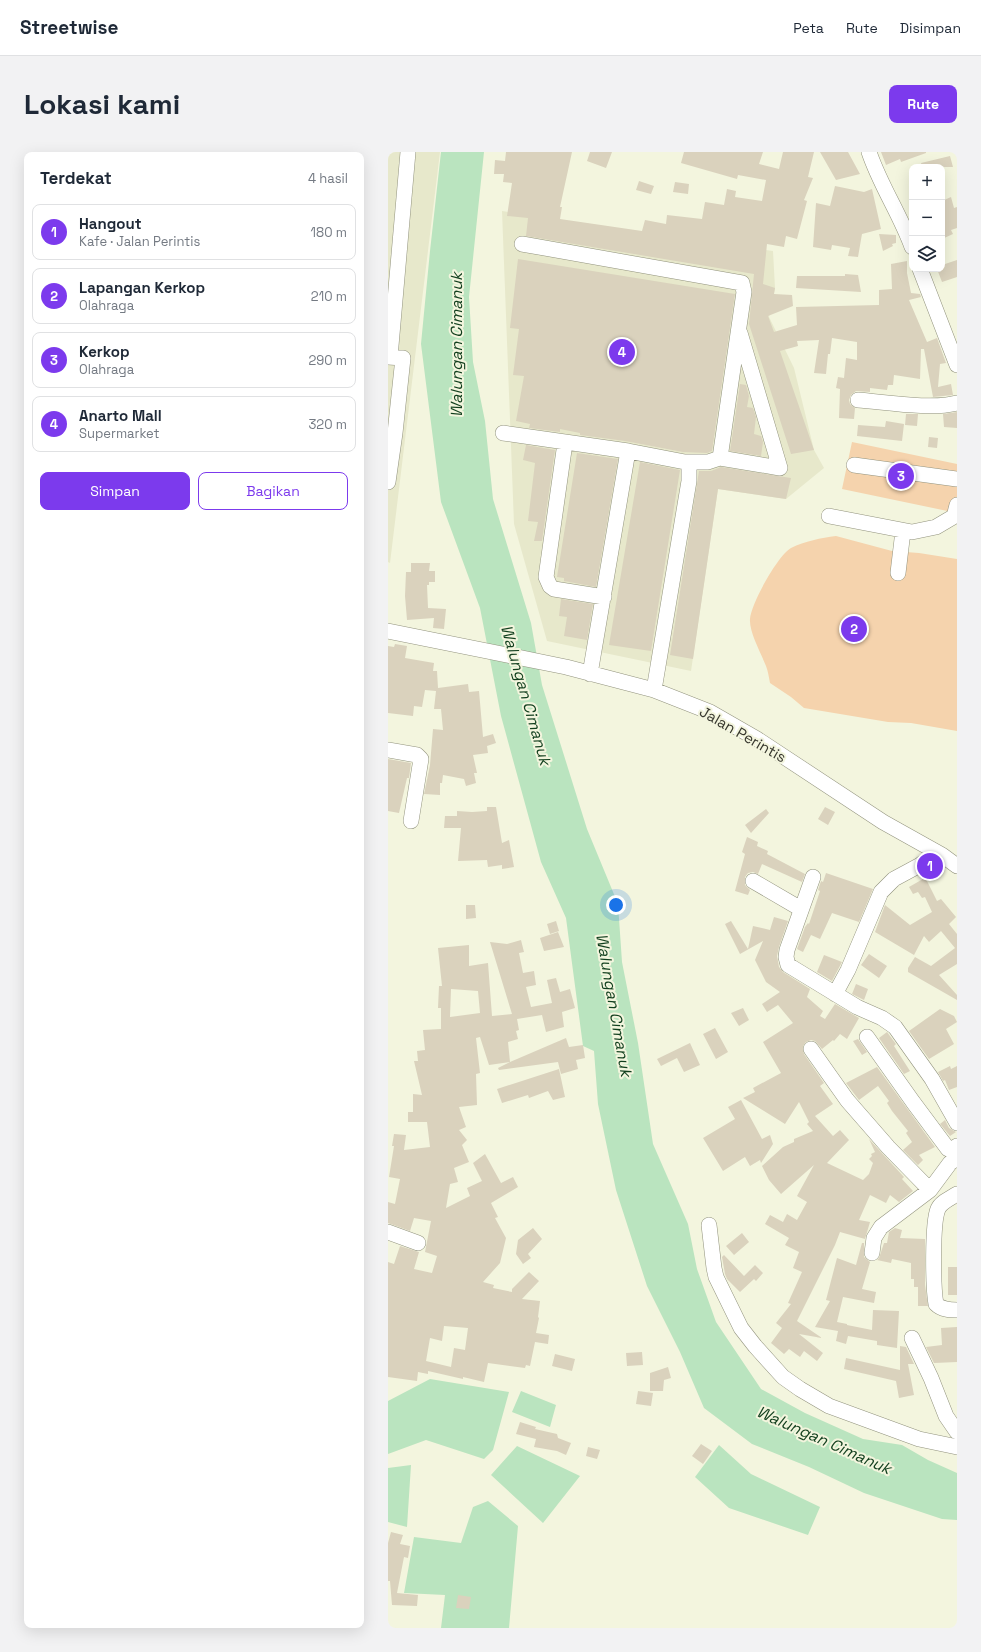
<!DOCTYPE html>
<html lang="id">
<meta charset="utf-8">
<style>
body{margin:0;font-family:"Space Grotesk",sans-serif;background:#f2f2f3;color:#1f2937}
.controls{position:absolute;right:12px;top:12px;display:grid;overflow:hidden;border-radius:8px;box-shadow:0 4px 16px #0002}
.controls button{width:36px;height:36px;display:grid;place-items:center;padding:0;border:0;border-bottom:1px solid #e0e1e3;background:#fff;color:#1f2937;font:20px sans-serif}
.you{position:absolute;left:228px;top:753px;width:14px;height:14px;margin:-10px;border:3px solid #fff;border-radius:50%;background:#1a73e8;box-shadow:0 0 0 6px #1a73e833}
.badge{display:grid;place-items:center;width:26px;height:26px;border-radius:50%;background:#7c3aed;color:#fff;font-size:13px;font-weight:700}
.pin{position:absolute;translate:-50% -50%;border:2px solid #fff;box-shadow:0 1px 4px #0006}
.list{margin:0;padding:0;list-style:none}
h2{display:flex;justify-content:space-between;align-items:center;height:52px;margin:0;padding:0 16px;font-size:17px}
h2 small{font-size:13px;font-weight:400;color:#747a83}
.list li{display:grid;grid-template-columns:26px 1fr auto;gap:12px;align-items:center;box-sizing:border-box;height:56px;margin:0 8px 8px;padding:0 8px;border:1px solid #e0e1e3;border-radius:8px}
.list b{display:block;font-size:15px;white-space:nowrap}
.list p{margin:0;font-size:13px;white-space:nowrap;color:#747a83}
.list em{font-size:13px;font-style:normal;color:#747a83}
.actions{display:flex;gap:8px;padding:12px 16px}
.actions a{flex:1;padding:9px 0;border:1px solid #7c3aed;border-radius:8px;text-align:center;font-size:14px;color:#7c3aed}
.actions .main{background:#7c3aed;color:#fff}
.icon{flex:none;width:22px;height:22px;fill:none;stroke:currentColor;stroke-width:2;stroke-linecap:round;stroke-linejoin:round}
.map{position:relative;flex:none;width:569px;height:1476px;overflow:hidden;border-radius:8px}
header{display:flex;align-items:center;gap:24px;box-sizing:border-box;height:56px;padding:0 20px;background:#fff;border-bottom:1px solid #e0e1e3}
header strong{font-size:19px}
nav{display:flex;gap:22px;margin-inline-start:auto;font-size:14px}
.intro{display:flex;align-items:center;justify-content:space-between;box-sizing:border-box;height:96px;padding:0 24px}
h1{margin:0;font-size:28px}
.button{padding:10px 18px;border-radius:8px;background:#7c3aed;color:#fff;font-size:14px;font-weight:700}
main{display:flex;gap:24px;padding:0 24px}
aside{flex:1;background:#fff;border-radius:8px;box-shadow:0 4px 16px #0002}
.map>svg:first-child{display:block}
</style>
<header>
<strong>Streetwise</strong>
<nav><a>Peta</a><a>Rute</a><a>Disimpan</a></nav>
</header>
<div class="intro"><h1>Lokasi kami</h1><a class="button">Rute</a></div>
<main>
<aside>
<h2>Terdekat<small>4 hasil</small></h2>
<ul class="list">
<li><span class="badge">1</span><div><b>Hangout</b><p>Kafe · Jalan Perintis</p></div><em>180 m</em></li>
<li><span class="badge">2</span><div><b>Lapangan Kerkop</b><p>Olahraga</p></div><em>210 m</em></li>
<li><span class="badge">3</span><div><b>Kerkop</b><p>Olahraga</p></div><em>290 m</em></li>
<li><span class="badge">4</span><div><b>Anarto Mall</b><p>Supermarket</p></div><em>320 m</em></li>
</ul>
<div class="actions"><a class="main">Simpan</a><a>Bagikan</a></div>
</aside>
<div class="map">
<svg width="569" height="1476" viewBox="0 0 569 1476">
<rect width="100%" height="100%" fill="#f3f5de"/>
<path fill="#e7e8cb" d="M0 0H52L2 411 0 410Z
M114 59 385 99 387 136 381 165 406 216 426 298 436 316 398 347 330 337 303 519 159 489 126 372Z"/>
<path fill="#f5d3ad" d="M464 290 569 312V361L454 337Z
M448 384 504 399 531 401 569 407V579L523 571 500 570 416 556 403 545 382 531C381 526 380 519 378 514 373 501 361 480 362 467 363 452 390 403 403 396 417 389 433 386 448 384Z"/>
<path fill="#bae4bf" d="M53 0H96L81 145 85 210 97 269 105 347 143 471 154 533 199 677 230 752 234 810 250 891 265 992 300 1072 309 1117 328 1170 373 1237 417 1261 475 1287 514 1293 540 1308 569 1321V1368L554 1367 476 1341 421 1315 364 1292 316 1256 292 1200 259 1134 228 1038 210 952 206 899 195 894 178 766 153 710 113 564 92 456 53 350 33 192 42 99Z
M42 1227 121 1240 105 1298 96 1307 38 1288 0 1302V1249Z
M133 1239 168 1253 162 1275 124 1260Z
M331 1293 363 1322 432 1355 420 1383 341 1356 307 1325Z
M129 1294 192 1324 155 1371 103 1323Z
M23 1313 19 1375 0 1370V1316Z
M100 1349 130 1374 121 1476H53L57 1443 16 1441 26 1385 73 1391 85 1355Z"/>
<path fill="#dad2bd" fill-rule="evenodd" d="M118 0H184L172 55H174L172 67 254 79 257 68 278 72 279 63 314 67 317 50 336 53 339 37 348 39 347 45 374 49 378 28 350 23 349 27 293 11 296 0H375L371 12 391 17 395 0H426L420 25 425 26 416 48 419 49 409 87 398 84 396 95 379 92 375 132 387 136 386 142 404 143 405 154 380 164 386 180 409 173 408 155 491 153V138L504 137 503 112 519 109V121L523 141 532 142 533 145 521 148 539 190 549 186 558 211 552 212 550 235 563 232 565 243 545 245 536 197H533L532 227 506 223 505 233H500L499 238 482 236V240L468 239 463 243 461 248 462 252 467 256 466 267 451 266 452 237 448 236 450 225 456 226 458 206 469 208V190L444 186 442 202H440L438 222 426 221 431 188 409 189 410 194 392 199 426 298 403 302 361 172 366 122 138 84 140 66 119 64 124 31 115 30 116 22H106L107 8 117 9Z
M202 0H224L218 16 199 9Z
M432 0H460L472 22 448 28Z
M493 0H538V1L513 10 512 7 498 13Z
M562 4 565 15H534L533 11Z
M251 29 266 34 263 42 248 38Z
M287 30 301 32 300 42 285 40Z
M447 34 476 40 484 37 493 77 474 82 470 105 460 104 462 96 444 93 443 98 425 95 428 51 442 54Z
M563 45 566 56 569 55V76L563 78 565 82 554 87V49Z
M491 82 508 83V91L504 92 505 94 495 99Z
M130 107 347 142 324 299 319 301 295 300 237 289 192 283V281L172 277V280L141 276 142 272 128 269 136 224 125 223 131 177 122 176Z
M569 108V125L554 130 549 117H554V113Z
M457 122 470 123 473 140 408 136 409 124H457Z
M352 232 358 233 361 244 359 255 365 256 368 265 366 282 373 284 375 290 373 304 342 299Z
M569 260V276L556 275 555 262Z
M518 262H530L529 274 517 273Z
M498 269 516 272 514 289 469 284 470 273 497 275Z
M541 285 550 286 549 296 540 295Z
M138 293 167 298 154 389H146L150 370 140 369 147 311 135 308Z
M189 301 230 307 208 435 176 429V426L169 425Z
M252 310 292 318 263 499 221 493Z
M333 315 403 326 398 347 330 337 305 507 282 503 311 319H323Z
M23 411H42L41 419H47V430H41V433H39L40 456 58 457 56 477 45 476 46 466 19 468 17 444 18 420H23Z
M173 447 205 452 199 488 176 484 179 465 171 464Z
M7 492 19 494 17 506 46 511 45 519H49L50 536 80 532 81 540 91 539 95 585 105 582 108 591 99 594 100 601 85 603 89 621H86L88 631 78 634 76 627 55 623 54 631H52V643L36 642 42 613 45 577 55 578 53 557H46L48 539 37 538 34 555 26 554 25 564 0 561V494L6 495Z
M0 607 23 611 21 626H19L11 661 0 659Z
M99 655H108L114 691 121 688 126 715 114 717V713L100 715 99 708 70 709 73 676H56L57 664H69V659L84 660 99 659Z
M437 655 447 660 440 673 430 667Z
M378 657 381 661 363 681 357 673Z
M359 685 370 690 369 694 380 699 379 702 417 722 414 730 374 712 370 722 365 720 360 721 357 725V733L362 738 360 743 347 739 357 702 354 700Z
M438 721 485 737 471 770 444 761 432 787 423 783 415 800 409 797 417 775 420 771 421 772 432 739 430 738 433 729 435 730Z
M535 727 536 728 538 727 549 749 553 747 568 765 561 772 569 782V812L551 823 569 843V848L520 820V816L527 805 543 814 567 796 553 779 541 790 536 784 526 803 487 780 497 753 522 773 544 760 537 745 534 746 530 740 525 742 521 735Z
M78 753H87L88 766 78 767Z
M386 765 400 769 391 795 389 804 391 815 395 820 422 837 419 845 435 859 432 864 437 867 447 852 471 866 459 887 452 882 446 889 445 888 434 897 427 889 423 888 418 890 415 894 416 902 436 931 432 934 445 952 427 964 445 984 452 978 461 988 439 1011 475 1028 481 1022 485 1011 481 1007 484 1004 483 1002 487 1000 481 987 516 1025 514 1027 525 1039 511 1050 502 1043 498 1051 482 1043 471 1068 482 1070 477 1087 452 1080 447 1093 409 1169 434 1186 411 1182 435 1201 429 1209 416 1199 412 1205 401 1197 396 1202 383 1191 394 1176 388 1171 403 1152 400 1151 414 1120 405 1116 411 1100 397 1093 401 1086 377 1072 382 1063 395 1070 399 1062 409 1068 419 1050 409 1044 426 1013 393 1042 381 1028 374 1014 395 995 406 990V987L425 979 419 972 421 970 411 950 397 972 355 946 367 940 365 936 393 921 375 890 405 871 390 853 379 860 374 852 392 840 378 830 367 808 375 789 352 802 337 772 343 769 360 797 365 774 382 778Z
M168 769 171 779 162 782 159 772Z
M170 780 176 795 156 799 152 786Z
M133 788 136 800 131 801 135 821 146 819 148 833 138 835 143 855 164 851 159 828 168 826 172 840 182 837 187 856 174 860 176 875 158 880 154 863 129 867 131 878 128 879 130 887 120 890 122 910 178 886 181 895 195 893 197 906 188 908 190 917 173 922 170 910 111 918 110 916 122 910 101 913 92 885 88 886 92 921 88 922 89 953 71 955 78 975 71 978 79 988 74 993 81 1010 66 1016 70 1030 62 1032 58 1056 82 1044 79 1036 94 1029 85 1011 97 1002 113 1031 125 1025 130 1035 103 1051 110 1065 107 1066 118 1086 112 1111 95 1130 106 1133 105 1136 124 1140V1137L141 1120 151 1129 134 1147 152 1149 150 1165 151 1166 148 1181 161 1183 160 1192 147 1190 142 1214 138 1213 137 1216 100 1211 96 1230 75 1225V1227L40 1219V1222L30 1220 29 1229 0 1225V1110L6 1112 12 1094 31 1100 26 1117 44 1121 49 1104 37 1100 43 1069 26 1066 22 1079 0 1071V1050L7 1052 12 1027 1 1025 6 994H4L6 982 18 983 16 998 42 995 39 970H20V960H25V942L34 943 26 909H30L29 899 37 898 35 878 53 877V856H50L51 834H54L50 796 81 793V814L100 811 104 864 124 862 102 790 119 792ZM63 837 90 839 92 861 62 865ZM56 1174 80 1176 77 1198 66 1196 63 1215 38 1209 42 1186 54 1189Z
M481 802 499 814 491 826 473 813Z
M436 803 454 810 444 829 429 820Z
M468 832 480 837 476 848 464 842Z
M355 856 361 868 351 874 343 861Z
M552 857 566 864 569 870 558 877 566 892 541 907 521 879Z
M327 876 340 900 328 907 315 882Z
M499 880 508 892 506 894 522 919 516 922 491 886Z
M470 887 479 900 474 903 465 889Z
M302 891 312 913 296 920 289 906 273 914 269 907Z
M562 914 563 917 569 914V935L561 938 557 928 555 929 550 920Z
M489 915 547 995 531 1003 535 1008 530 1013 515 998 524 990 518 981 520 979 504 959 499 951 501 949 490 934 471 948 458 931Z
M171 917 177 945 165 948 160 939 141 946 140 943 114 951 109 937Z
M353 948 374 987 382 983 385 992 373 1011 372 1008 362 1014 357 1005 335 1019 315 986 347 967 340 955Z
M557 968 561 976 568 980 562 984 552 972Z
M145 1076 154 1087 140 1102 143 1106 135 1112 128 1102 130 1088Z
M507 1076 514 1078 512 1086 537 1087V1133L540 1154H530V1135H526V1127H523V1111L504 1107 503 1111 489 1108 491 1106 496 1091H499L501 1080Z
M354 1081 361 1090 346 1103 338 1094Z
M474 1091H476V1105L482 1110 474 1137 488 1140 486 1151 455 1145 449 1170 459 1172V1173L484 1178 485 1158 511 1159 509 1196 489 1193V1189L460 1184 458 1192 448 1189 450 1179 427 1175 442 1149 438 1148 449 1106 468 1113Z
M336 1103 356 1124 367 1113 375 1121 368 1129 366 1127 352 1140 339 1127 337 1122 334 1105Z
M560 1115H569V1143H560Z
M569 1175V1210L546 1211 538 1195 554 1193 553 1176Z
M512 1194 518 1195 526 1212H520L526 1243 511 1246 508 1229 456 1217 458 1206 512 1218Z
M254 1200 255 1213 239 1214 238 1201Z
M167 1202 187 1207 184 1219 164 1214Z
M280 1215 283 1226 276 1228 275 1239H262V1221Z
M250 1239 265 1241 263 1254 248 1252Z
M132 1270 148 1275 147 1277 169 1282 170 1286 183 1291 178 1303 169 1299 146 1295 148 1287 128 1282Z
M313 1292 324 1299 315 1312 304 1304Z
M200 1295 212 1298 209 1307 198 1304Z
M3 1380 15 1383 12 1392 22 1394 20 1406 16 1405 9 1441 30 1443 29 1454 4 1453 2 1429H0V1391Z
M70 1443 83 1445 81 1457 68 1456Z"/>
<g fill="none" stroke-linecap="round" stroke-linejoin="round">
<defs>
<path id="minor" d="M481 0C492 33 512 62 524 95
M134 92 354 131 356 140 332 306 320 310H297
M532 117 569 213
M0 205 15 206 7 281 0 330
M2 205 20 0
M470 248C497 250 544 258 569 251
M115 281 240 299 297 310 301 313V329L266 538
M177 291 158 425 162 434 166 437 216 445
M332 306 392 316 352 181
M466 313 569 327
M441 364 524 380 548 375 565 365 567 361 569 353
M510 421 515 379
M0 479 178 515 266 538 322 560 369 587 495 670 554 703 569 714
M202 522 240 299
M0 598 29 603 33 607 23 669
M425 725 399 798 398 805 400 813 469 855 494 866 507 875 544 927 569 971
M365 729 413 757
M447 842 460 818 493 740 506 727 532 713 550 701
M479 885 525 950 560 997 563 998 569 994
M423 897 459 948 500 995 542 1038
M569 1042C563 1046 553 1050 550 1057 544 1071 545 1136 548 1152 554 1158 562 1158 569 1158
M321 1073 326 1116 328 1125 353 1176 367 1194 395 1225 412 1237 441 1254 531 1287 569 1295
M0 1080 30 1091
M484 1101 486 1086 493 1075 542 1038 562 1011 569 1006
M524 1186 543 1226 558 1264 569 1280"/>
</defs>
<use href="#minor" stroke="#92937e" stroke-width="16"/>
<use href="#minor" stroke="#fff" stroke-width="15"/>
</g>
<g text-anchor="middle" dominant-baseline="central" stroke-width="4" stroke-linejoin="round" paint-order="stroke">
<g font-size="15" fill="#38382f" stroke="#f3f5de">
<text transform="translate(355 582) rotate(30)">Jalan Perintis</text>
</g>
<g font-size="16" font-style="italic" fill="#113f1d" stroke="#f3f5de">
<text transform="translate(68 193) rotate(-90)">Walungan Cimanuk</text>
<text transform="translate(138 543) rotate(74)">Walungan Cimanuk</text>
<text transform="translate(226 853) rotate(80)">Walungan Cimanuk</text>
<text transform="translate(436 1288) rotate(24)">Walungan Cimanuk</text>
</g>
</g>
</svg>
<div class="controls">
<button>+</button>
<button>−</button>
<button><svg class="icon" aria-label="layers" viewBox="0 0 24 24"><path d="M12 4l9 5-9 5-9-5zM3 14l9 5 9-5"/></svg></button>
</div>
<div class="you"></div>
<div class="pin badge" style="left:542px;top:714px">1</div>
<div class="pin badge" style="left:466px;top:477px">2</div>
<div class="pin badge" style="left:513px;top:324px">3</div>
<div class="pin badge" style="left:234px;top:200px">4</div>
</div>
</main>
